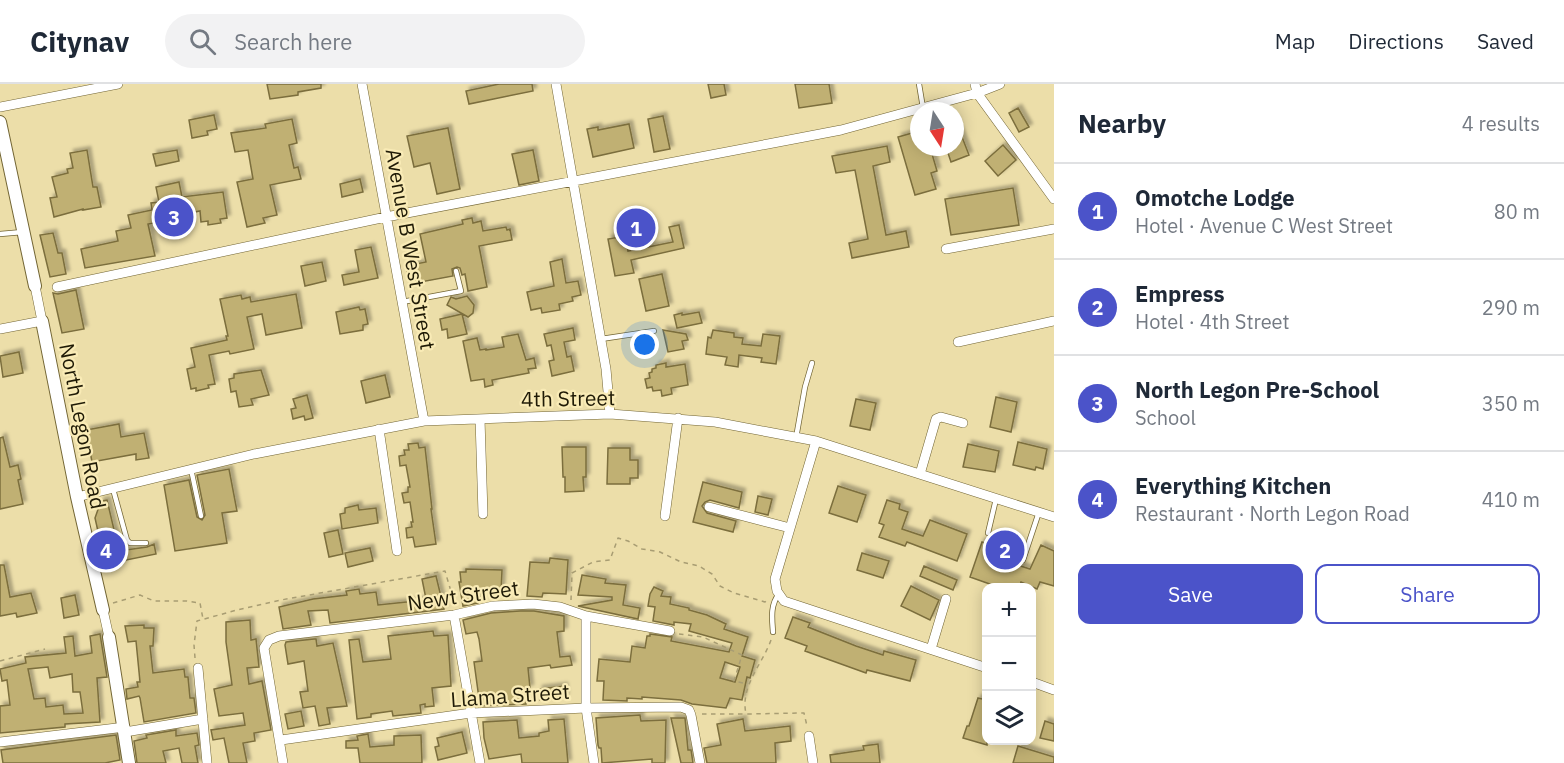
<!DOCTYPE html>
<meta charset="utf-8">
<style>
body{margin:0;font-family:"IBM Plex Sans",sans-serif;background:#f2f2f3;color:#1f2937}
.controls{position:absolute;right:18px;bottom:18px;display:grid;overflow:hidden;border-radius:12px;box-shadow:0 3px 15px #0003}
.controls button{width:54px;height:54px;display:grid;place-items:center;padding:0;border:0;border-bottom:2px solid #e0e1e3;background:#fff;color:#1f2937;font:30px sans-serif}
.compass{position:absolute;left:910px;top:18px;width:54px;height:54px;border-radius:50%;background:#fff;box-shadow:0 3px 15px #0003;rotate:168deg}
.you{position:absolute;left:645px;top:261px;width:21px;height:21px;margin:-15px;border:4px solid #fff;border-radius:50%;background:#1a73e8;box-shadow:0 0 0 9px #1a73e833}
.badge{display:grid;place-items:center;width:39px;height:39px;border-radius:50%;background:#4b53c9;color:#fff;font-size:20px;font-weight:700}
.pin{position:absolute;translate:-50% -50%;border:3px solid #fff;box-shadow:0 2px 6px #0006}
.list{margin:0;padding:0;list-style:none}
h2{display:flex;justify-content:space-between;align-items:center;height:78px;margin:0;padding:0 24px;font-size:26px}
h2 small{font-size:20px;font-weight:400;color:#747a83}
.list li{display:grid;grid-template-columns:39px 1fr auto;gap:18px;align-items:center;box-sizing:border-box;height:96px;padding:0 24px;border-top:2px solid #e0e1e3}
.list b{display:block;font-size:22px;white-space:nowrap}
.list p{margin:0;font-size:20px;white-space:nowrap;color:#747a83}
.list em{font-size:20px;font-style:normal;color:#747a83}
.actions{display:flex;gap:12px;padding:18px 24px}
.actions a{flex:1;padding:14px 0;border:2px solid #4b53c9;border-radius:12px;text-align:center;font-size:21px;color:#4b53c9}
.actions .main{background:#4b53c9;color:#fff}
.icon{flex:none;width:33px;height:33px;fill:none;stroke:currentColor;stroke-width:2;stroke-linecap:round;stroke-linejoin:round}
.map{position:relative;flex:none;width:1054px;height:679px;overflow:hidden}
header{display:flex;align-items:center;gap:36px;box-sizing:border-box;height:84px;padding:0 30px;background:#fff;border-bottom:2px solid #e0e1e3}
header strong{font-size:28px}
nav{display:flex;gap:33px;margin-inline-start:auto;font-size:21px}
.search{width:420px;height:54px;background:#f2f2f3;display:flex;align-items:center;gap:15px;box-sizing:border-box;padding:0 21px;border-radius:33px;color:#747a83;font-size:22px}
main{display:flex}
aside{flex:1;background:#fff}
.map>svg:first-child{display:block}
</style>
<header>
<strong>Citynav</strong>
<div class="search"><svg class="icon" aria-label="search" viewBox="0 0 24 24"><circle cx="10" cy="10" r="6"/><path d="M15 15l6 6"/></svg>Search here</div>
<nav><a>Map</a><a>Directions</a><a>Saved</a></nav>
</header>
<main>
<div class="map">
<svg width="1054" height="679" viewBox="0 0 1054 679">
<defs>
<filter id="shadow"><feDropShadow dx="3.5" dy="-3.5" stdDeviation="1.5" flood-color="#0004"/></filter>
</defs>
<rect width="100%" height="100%" fill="#ecdea9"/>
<path fill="#c0b073" stroke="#7b6e3d" stroke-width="1.5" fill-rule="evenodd" filter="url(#shadow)" d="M267 0H321V4L298 8V11L270 15Z
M499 0H532L533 7 469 20 466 7Z
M708 0H724L726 11 711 14Z
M795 0H829L832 19 799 24Z
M1018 24 1029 43 1019 48 1009 29Z
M214 31 217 45 207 47 208 51 192 54 189 36Z
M663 32 670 65 654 68 648 35Z
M292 35 297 59 289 61 294 84 298 83 301 95 270 101 277 131 263 134 265 139 247 143 237 98 253 95 248 66 235 68 231 49 266 44 265 40Z
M955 35 969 71 951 78 946 63H955Z
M629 40 634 64 593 73 587 45 598 43V46Z
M448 44 460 105 437 110 430 79 414 83 407 52Z
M919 47V63H930L937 87 931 89 936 105 915 111 898 53Z
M1003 61 1016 76 998 92 985 77Z
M887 62 890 78 873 82 886 151 906 147 909 163 852 174 849 159 868 155 866 144 855 86 836 89 832 72Z
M87 66 93 103H97L101 123 83 126V125L54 133 50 114 57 113 52 93 68 89 67 85 73 84 70 69Z
M177 66 179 77 156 82 153 70Z
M533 66 539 97 519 101 512 70Z
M360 95 363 108 342 113 340 100Z
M179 98 182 113 223 108 227 134 220 135 221 139 208 141V137L201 138 200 127 170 133 171 136 148 140 155 172 85 184 81 165 118 157 116 147 131 144 128 131 152 126 151 119 159 118 156 103Z
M1013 104 1019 141 951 151 945 115Z
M472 134 473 139 481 137 483 147 506 143 507 146 510 145 512 156 479 162 487 203 468 207 465 190 462 191 460 184 457 183 452 185 453 192 410 200 406 182 426 178 420 150 463 140 462 136Z
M679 141 684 164 631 176 634 189 615 192 608 155 625 152 628 167 673 158 669 143Z
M53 149 58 169H62L66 190 50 193 40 151Z
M371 163 378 194 344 201 342 191 359 188 355 166Z
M562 175 566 199 578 197 581 211 572 213 573 217 559 220 560 226 542 229 541 224 531 226 527 208 554 202 550 178Z
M322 178 326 197 305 202 301 182Z
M662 190 669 222 646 227 639 195Z
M76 206 84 245 62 249 53 209 58 210Z
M296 210 302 244 266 251 262 230 247 233 254 265 230 270 229 267 209 271 215 300 208 301 209 304 196 307V304L191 305 187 285 195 283 191 264 227 256 226 252H228L220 215 241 211 242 215 250 213 251 218Z
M467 212 474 221 473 229 468 233 447 221 451 213 456 215Z
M359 223 360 226 365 225 368 240 363 241V246L340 250 336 228Z
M699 228 702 239 677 244 674 231 682 229V231Z
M462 230 467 250 448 254 447 245 442 246 440 235Z
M573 244 575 256 564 258 567 273 571 272 574 287 552 292 549 277 554 276 551 261 547 262 544 250Z
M663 246 686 250 688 256 682 257 684 265 668 268Z
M713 246 734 249V253L743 254 742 260 761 262 763 250 780 252 776 280 761 278 762 274 739 271 738 283 725 281 727 273 706 270 708 253 711 254Z
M518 250 526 276 534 274 536 284 528 285 529 289 492 296 493 301 485 303 484 295 471 297 463 257 477 254 480 266 486 265V266L504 263 502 253Z
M19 268 23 289 3 293 0 272Z
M666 279V283L685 280 688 301 671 304 672 310 662 312 661 306 653 307 652 303 647 304 645 295 650 294 649 289 652 288V285L656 284V281Z
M261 286 269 311 251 315 253 321 239 323 236 307 231 308 229 295 234 294V290Z
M385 291 390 313 366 319 361 297Z
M307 311 313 334 305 336 304 332 293 335 291 325 296 324 293 315Z
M996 313 1017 318 1011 348 990 343Z
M856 315 876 319 870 346 850 342Z
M119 340 121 353 144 349 149 374 136 376V370L92 378 86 346Z
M3 353 10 383 18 381 21 395 18 396 23 420 0 425V354Z
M1018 358 1047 365 1043 385 1036 383 1035 386 1013 381Z
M418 359 419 364 425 363 432 425H431L436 460 415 463 413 453 407 454 406 444 412 443 411 438H413L410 418 404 419 402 409 408 408V403H410L406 381 400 382 399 372 405 371 404 366H409L408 360Z
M968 360 999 367 995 388 963 383Z
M562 363H586V393H583L584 407 565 408V393H563Z
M608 364H630V376H638V394H630V400H607Z
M229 385 237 427 222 429 227 459 175 467 164 401 189 396 197 433 202 436 205 431 197 391Z
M703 398 742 408 739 424 710 416 705 418 702 422 707 429 736 437 733 448 693 438Z
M838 402 866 411 857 438 829 429Z
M758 412 772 415 768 431 755 428Z
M107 416 119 467 147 463 154 460 156 470 121 477 122 480 106 483 95 434 101 417Z
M887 416 900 420 899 425 908 428 902 445 923 452 930 436 967 450 957 477 907 458 905 462 879 453 884 441 879 439Z
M358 421 359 426 376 424 378 439 342 445 340 430 345 429V424Z
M338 446 343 470 329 473 324 449Z
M982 458 1014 468 1011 479 1030 485 1041 461 1054 467V502L1040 498 1037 505 1021 498 1019 504H1001L970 493Z
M370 464 373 477 348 483 345 469Z
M862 469 889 477 883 494 857 486Z
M550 474 568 476 566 510 543 509 542 513 527 512 530 478 549 479Z
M0 481H4L10 513 31 509 37 529 17 533 16 529 0 532Z
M924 482 957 496 953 506 920 492Z
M466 485 502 486 501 508 476 506 478 519 463 522 459 498H461L460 488H466Z
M582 491 606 495 605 499 626 501 623 521 640 524 638 535 578 522 612 516V513L578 511Z
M436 492 444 525 330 539 328 526 308 527 311 541 283 545 279 523 313 515 347 511 346 507 359 505 360 510 376 508 378 521 416 517 426 515 422 495Z
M911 502 939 516 930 536 901 522Z
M654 503 663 507 661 512 671 513 670 520 689 524V526L707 531 726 540 724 545 748 553 742 572 755 576 750 594 747 593 742 616 730 614 726 624 692 620 681 616 642 613V615L627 614V617L603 616 604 597H597L599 575 630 578 632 562 645 564 647 552H650V550L672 553 671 557 729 568 732 559 689 547 691 540 674 538V541L653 537 655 523 648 522 650 510ZM725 578 740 583 735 598 720 594Z
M75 511 79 531 64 534 61 514Z
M520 527H534L564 532V547L557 548 560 573 570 572 572 581 551 584 550 581 528 584 530 604 524 605 526 620 480 622 474 578 482 577 479 555 477 548 466 550 463 536 491 529Z
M793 533 810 539 808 543 856 562 883 571 884 567 916 576 910 597 867 586 866 589 805 567 807 562 785 554Z
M250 536 251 556 256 555 259 583 247 584 249 600 262 597 271 646 254 649 255 657 243 659 247 679H229L224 654 213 656 211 646 245 641 243 629 219 632 214 605 232 601 226 558V538Z
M144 541V544H154L153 562H150L153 589 184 585 185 593H188L190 614H194L196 629 144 638 140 614 139 612 127 615 126 605 138 603 137 598H140L136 557 128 558 125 542Z
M433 547 434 552 448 551 451 602 432 604 434 622 425 623V620L420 621 421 629 393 632 392 627 371 630V633L357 635 349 556 359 555 363 578 391 575 388 552Z
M100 550 107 593 97 594 100 638 65 640V643L0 649V622L10 621 7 596 2 597 0 585 26 579 25 573 66 569 64 553 73 552 75 572 92 569 90 552ZM48 583 50 594 72 590 73 608H80L83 629 64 630 63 621 46 623 45 614 34 615 28 585Z
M314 555H316L317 562 333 559 347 622 327 624 330 640 319 642 315 622 303 624 300 608 308 607 304 577 288 580 285 561 286 558Z
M564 602 565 613 540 616 539 605Z
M978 614 987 616V661L963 654 967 642H969Z
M301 627 304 642 288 645 285 630Z
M640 631 641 637 666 636 665 679H652V675L602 679 601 664H599L598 661 596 634Z
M671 634H685L688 666H691L693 679H681Z
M564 635 568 679H522L521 670 489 675 484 654 483 638 517 636 519 654 539 652V649L549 647 548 636Z
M743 635 745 647 790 642 791 657 775 659 776 679H707L704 664 721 661 717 640Z
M1045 637 1054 640V657L1040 654Z
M176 646V652L197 649 199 661 195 662 198 679H182L179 664 163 667 166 679H137L134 657 147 654 146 651Z
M462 648 467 669 438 676 435 663 439 662 437 654Z
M368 650 370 663 394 661V652L421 651 422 679H360L358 664H346V657L358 656 357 652Z
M116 651 120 676 105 679H3L1 666Z
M878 660 880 679H831L830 671 864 666 863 662Z
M1018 662 1054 673V679H1013Z"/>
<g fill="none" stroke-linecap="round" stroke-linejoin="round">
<defs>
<path id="lane" d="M919 0 923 24
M0 150 23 148
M402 218 461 207 456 187
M601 255 654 247
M796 354 805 303 812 279
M191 385 201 432
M113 405 127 456 130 459H146
M988 449 996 415
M1023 476 1039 428
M773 548C772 535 770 521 779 510"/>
<path id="street" d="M362 0 424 337
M556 0 606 285 610 330
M975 0 977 9 1054 115
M0 23 118 0
M946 165 1054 145
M57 203 386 133 841 46 977 9 1000 0
M0 245 42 237 35 202
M958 258 1054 237
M480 335 483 430
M379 345 397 467
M816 357 775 495 777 507 784 517 987 584
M920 390 936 335 941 333 963 339
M77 413 254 370 424 337 610 330 715 338 816 357 1054 433
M709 423 790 444
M665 432 678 334
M103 526 109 553
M454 531 480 679
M586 532V624L594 679
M931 565 946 515
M198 584 207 679
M1032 598 1054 606
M125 648 203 635
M809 652 813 679
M281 656 471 629 586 624 681 623 689 626 691 631 700 679
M0 658 125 643
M283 679 264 564 269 556 279 552 454 531 493 522 533 520 560 523 586 532 670 547"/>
<path id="secondary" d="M0 38 35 202
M42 237 77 413 103 526
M109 553 129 679"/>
</defs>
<use href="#lane" stroke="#726534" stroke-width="6"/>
<use href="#street" stroke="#726534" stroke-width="10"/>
<use href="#secondary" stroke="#726534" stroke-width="14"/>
<path stroke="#a89d73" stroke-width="1.5" stroke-dasharray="4.5 4.5" stroke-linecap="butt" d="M571 516 572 489 593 478 610 476 618 454 628 457 642 465 660 468 681 478 699 482 712 490 720 502 734 509 765 518 768 515
M113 519 140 511 154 517H187L200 519 203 535
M679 550 703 553 742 571 734 597 747 600
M771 556C762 581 740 602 746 630L804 629 807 642
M195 574 194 561 197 537 237 526 281 516 445 487 455 521
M0 577 45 565
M702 630H745"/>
<use href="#lane" stroke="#fff" stroke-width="4.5"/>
<use href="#street" stroke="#fff" stroke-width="9"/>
<use href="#secondary" stroke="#fff" stroke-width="12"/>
</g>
<g text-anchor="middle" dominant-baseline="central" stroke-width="4.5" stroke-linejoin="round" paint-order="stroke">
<g font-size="21" fill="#1f1a06" stroke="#f9ebb6">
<text transform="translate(411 165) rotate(80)">Avenue B West Street</text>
<text transform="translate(568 314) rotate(-1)">4th Street</text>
<text transform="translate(83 342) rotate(79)">North Legon Road</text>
<text transform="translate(463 511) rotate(-8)">Newt Street</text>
<text transform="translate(510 611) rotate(-4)">Llama Street</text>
</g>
</g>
</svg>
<div class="controls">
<button>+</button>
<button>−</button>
<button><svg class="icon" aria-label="layers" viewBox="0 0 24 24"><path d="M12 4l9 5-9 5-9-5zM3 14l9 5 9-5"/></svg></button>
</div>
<svg class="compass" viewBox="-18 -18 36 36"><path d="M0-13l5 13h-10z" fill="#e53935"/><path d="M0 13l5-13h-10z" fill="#747a83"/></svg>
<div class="you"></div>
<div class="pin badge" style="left:636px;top:144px">1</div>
<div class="pin badge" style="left:1005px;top:466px">2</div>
<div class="pin badge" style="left:174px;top:133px">3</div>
<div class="pin badge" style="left:106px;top:466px">4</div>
</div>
<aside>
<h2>Nearby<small>4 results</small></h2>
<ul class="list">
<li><span class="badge">1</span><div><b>Omotche Lodge</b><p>Hotel · Avenue C West Street</p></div><em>80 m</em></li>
<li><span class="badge">2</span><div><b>Empress</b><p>Hotel · 4th Street</p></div><em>290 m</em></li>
<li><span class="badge">3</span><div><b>North Legon Pre-School</b><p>School</p></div><em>350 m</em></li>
<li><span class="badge">4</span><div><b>Everything Kitchen</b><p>Restaurant · North Legon Road</p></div><em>410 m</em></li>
</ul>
<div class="actions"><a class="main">Save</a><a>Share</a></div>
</aside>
</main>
